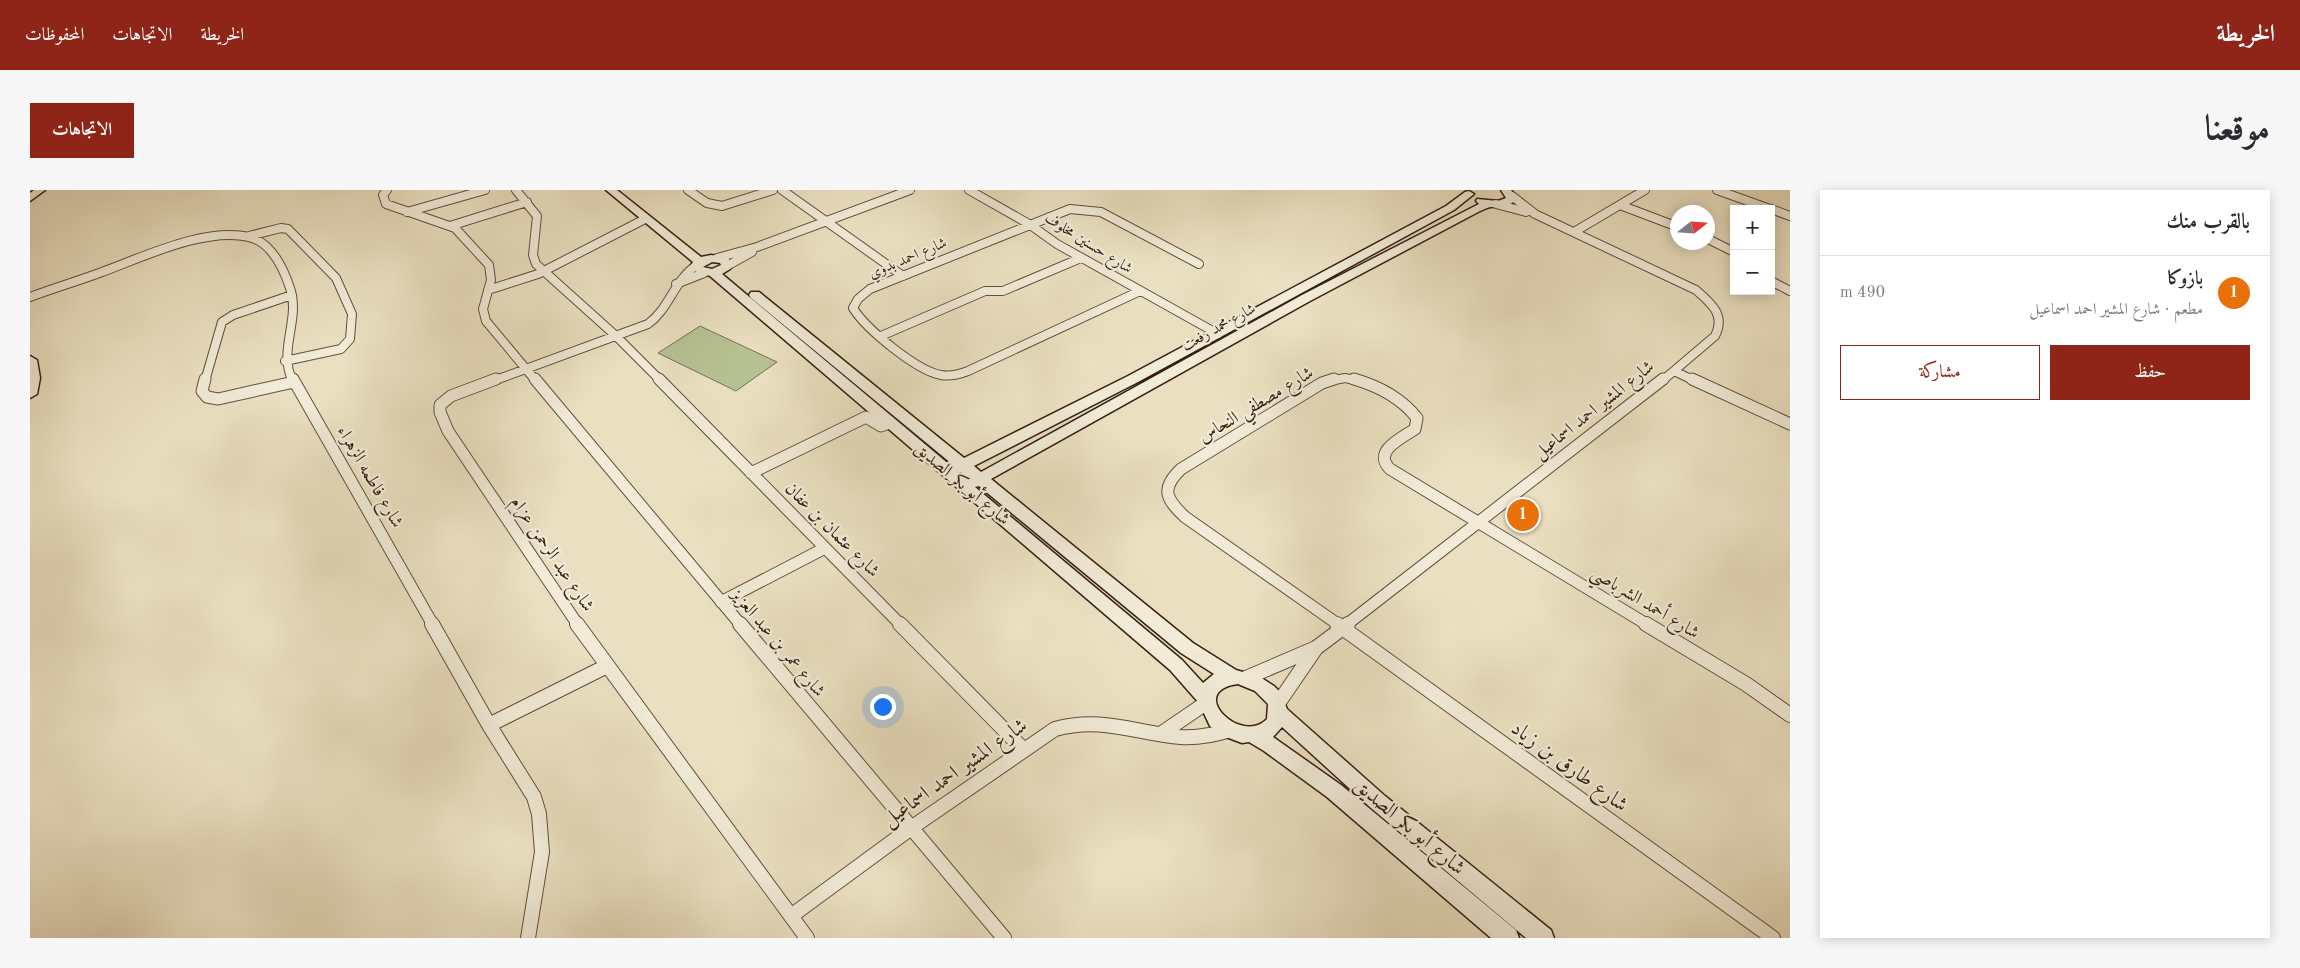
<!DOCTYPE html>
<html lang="ar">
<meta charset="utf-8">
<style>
body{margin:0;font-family:"Old Standard TT",Amiri,serif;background:#f7f7f7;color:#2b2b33;direction:rtl}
.controls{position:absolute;right:15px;top:15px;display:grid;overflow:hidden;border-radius:0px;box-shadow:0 2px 12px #0003}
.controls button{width:45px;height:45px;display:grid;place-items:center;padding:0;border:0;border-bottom:1px solid #e1e1e2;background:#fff;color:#2b2b33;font:25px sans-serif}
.compass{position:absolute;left:1640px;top:15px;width:45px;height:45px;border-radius:50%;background:#fff;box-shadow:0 2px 12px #0003;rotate:73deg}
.you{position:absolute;left:852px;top:516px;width:18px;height:18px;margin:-12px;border:4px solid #fff;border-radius:50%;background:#1a73e8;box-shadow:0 0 0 8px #1a73e833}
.badge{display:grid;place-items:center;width:32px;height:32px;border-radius:50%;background:#8f2418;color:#fff;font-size:16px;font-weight:700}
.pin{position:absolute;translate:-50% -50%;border:2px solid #fff;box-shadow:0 1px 5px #0006}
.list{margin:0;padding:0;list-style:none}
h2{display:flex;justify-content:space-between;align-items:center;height:65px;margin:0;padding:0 20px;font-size:21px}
h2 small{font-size:16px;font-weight:400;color:#7c7c81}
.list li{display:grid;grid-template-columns:32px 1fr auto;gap:15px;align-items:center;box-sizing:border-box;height:75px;padding:0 20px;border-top:1px solid #e1e1e2}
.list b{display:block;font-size:19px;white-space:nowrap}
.list p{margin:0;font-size:16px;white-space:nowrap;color:#7c7c81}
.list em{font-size:16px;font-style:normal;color:#7c7c81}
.actions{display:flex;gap:10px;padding:15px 20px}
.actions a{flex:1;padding:11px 0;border:1px solid #8f2418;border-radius:0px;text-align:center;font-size:18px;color:#8f2418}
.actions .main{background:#8f2418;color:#fff}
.map{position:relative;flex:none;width:1760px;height:748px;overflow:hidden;direction:ltr;border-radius:0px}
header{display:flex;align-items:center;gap:30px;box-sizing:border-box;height:70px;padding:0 25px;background:#8f2418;color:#fff}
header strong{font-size:24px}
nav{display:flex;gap:28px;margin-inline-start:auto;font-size:18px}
.intro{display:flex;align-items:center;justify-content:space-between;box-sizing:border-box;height:120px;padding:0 30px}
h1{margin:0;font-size:35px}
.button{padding:12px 22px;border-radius:0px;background:#8f2418;color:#fff;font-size:18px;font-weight:700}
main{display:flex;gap:30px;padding:0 30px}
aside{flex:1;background:#fff;border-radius:0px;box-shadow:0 2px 12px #0003}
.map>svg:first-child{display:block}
</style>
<header>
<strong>الخريطة</strong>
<nav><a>الخريطة</a><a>الاتجاهات</a><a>المحفوظات</a></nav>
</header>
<div class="intro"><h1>موقعنا</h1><a class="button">الاتجاهات</a></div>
<main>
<aside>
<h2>بالقرب منك<small></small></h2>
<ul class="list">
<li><span class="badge" style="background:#e8710a">1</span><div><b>بازوكا</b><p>مطعم · شارع المشير احمد اسماعيل</p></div><em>490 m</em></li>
</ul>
<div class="actions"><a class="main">حفظ</a><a>مشاركة</a></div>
</aside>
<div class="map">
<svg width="1760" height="748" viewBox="0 0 1760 748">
<rect width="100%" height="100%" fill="#eae0c1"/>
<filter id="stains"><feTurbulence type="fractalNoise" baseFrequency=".004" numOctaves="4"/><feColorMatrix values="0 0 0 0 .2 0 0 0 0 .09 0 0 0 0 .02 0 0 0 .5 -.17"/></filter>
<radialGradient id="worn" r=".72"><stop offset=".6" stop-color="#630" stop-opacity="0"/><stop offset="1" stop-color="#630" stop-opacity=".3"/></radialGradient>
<path fill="#b7c293" stroke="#767052" d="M670 136 747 172 706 201 628 163Z"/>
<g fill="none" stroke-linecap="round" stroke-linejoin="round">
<defs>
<path id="street-far2" d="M357 0 353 5 356 14 425 38 459 75 461 90 453 119 456 131 506 191
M486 0 507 26 503 65 506 74 586 146 631 191
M658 0 677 13 692 16 743 0
M752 0 873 86
M939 0 999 34 1027 54 1188 144
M1687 0 1740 19
M1482 6 1505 24 1666 100C1681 113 1696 125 1685 146L1632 191
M1466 14 1496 22
M1590 15 1648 37
M1741 19 1760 26
M377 22 455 0
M420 36 497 12
M1544 42 1615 0
M219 46 251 38 258 39 306 88 322 124 320 149 311 159 255 171
M1678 49 1704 62
M687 68 727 57 880 0
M697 76 722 62
M1741 91 1760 101
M646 94 674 83
M458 100 508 84 615 29
M1110 101 938 181C930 184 920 187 911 185 887 181 836 139 823 118L828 109 840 99 1040 19 1071 22 1169 74
M0 107C24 98 48 91 72 82 113 67 179 35 222 48 242 54 254 80 260 98 271 129 247 162 263 191
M851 146 955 101H973L1051 68
M1644 181 1665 191
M175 191 192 132 203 125 262 105
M463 191 618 134C640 118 644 90 667 75
M1299 191 1315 188 1329 191"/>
<path id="street-far1" d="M175 189 172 201 177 207 188 209 264 192
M263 189 403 435
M466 189 421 206 410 215V222L418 241 548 435
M505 189 711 435
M629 189 871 435
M1304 189 1292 193 1151 279C1130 299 1136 309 1155 327L1309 435
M1324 189C1348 196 1372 209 1387 228L1385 239C1372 248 1342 261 1360 279L1618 435
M1662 189 1760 234
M721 283 836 227 851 236 859 233
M691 412 795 358
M1316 435 1633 189"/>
<path id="street" d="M402 434 459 535 504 607 509 624 512 662 498 748
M547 434 777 748
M710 434 974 748
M870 434 993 559
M1307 434 1743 748
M1616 434 1716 494 1760 525
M1216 488 1286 458 1318 434
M1247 515 1286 458
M459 535 577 476
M1132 543 1176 513
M761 726 881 638 1025 539C1072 526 1105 543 1151 547 1167 548 1184 545 1200 540"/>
<path id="secondary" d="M4 0H15L0 11V3Z
M576 0H587L671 67 681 65 698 68 703 74 700 79 692 84 921 276 922 274 721 108 719 105 721 102H729L934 268 1098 186 1416 16 1435 2 1439 1 1444 4 1424 20 1108 192 944 276 951 282 1272 105 1449 14 1446 11 1447 9 1468 11 1476 8 1471 0H1481L1487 8C1480 18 1472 15 1461 17 1458 17 1453 20 1450 21L1280 111 961 289 1163 453 1206 480 1230 487 1244 496 1250 502 1257 519 1355 606 1521 740 1524 748H1496L1341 618 1252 537 1243 547 1311 595 1486 740 1489 748H1461L1297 607 1234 561 1219 552 1212 553 1191 545 1180 536 1169 513 1140 480 680 86 664 81 661 75 663 72ZM682 72 690 73 691 75 682 79 673 77ZM931 282 939 288 938 290 928 283ZM949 296 1151 463 1184 484 1173 493 1152 470 945 297ZM1208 494 1225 501 1238 514 1237 529C1211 556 1155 501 1208 494Z
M0 166 7 170 10 188 7 204 0 208Z"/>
</defs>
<use href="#street-far2" stroke="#634f3d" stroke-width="10"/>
<use href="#street-far1" stroke="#634f3d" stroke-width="13"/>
<use href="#street" stroke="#634f3d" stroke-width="16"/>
<use href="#secondary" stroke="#361f11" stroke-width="3"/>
<use href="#street-far2" stroke="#f1ebd7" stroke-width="8"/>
<use href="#street-far1" stroke="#f1ebd7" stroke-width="11"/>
<use href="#street" stroke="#f1ebd7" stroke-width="14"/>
<use href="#secondary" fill="#f1ebd7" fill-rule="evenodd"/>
</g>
<g text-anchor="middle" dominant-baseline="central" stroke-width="4.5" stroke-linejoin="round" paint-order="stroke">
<g font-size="15" fill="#361f11" stroke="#f1ebd7">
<text transform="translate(1058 54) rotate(32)">شارع حسنين مخلوف</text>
<text transform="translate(878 69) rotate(-23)">شارع احمد بدوي</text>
<text transform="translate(1189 138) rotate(-29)">شارع محمد رفعت</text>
</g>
<g font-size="18" fill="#361f11" stroke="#f1ebd7">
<text transform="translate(1226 215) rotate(-31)">شارع مصطفي النحاس</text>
<text transform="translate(1564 220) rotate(-38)">شارع المشير احمد اسماعيل</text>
<text transform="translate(340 287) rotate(60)">شارع فاطمه الزهراء</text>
<text transform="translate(932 294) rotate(40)">شارع أبو بكر الصديق</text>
<text transform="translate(802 340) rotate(45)">شارع عثمان بن عفان</text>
<text transform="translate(522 364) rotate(56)">شارع عبد الرحمن عزام</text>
<text transform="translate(1615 413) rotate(31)">شارع أحمد الشرباصي</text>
<text transform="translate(748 453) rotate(50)">شارع عمر بن عبد العزيز</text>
</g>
<g font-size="21" fill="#361f11" stroke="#f1ebd7">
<text transform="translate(1539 577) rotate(36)">شارع طارق بن زياد</text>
<text transform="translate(925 583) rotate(-35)">شارع المشير احمد اسماعيل</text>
<text transform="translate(1379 637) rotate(40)">شارع أبو بكر الصديق</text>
</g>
</g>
<rect width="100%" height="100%" filter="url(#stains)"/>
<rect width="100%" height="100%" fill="url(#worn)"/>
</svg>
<div class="controls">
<button>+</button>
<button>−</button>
</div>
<svg class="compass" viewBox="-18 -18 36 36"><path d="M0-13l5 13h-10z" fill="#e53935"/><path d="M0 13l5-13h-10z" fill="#7c7c81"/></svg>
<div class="you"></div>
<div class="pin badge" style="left:1493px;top:325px;background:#e8710a">1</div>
</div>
</main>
